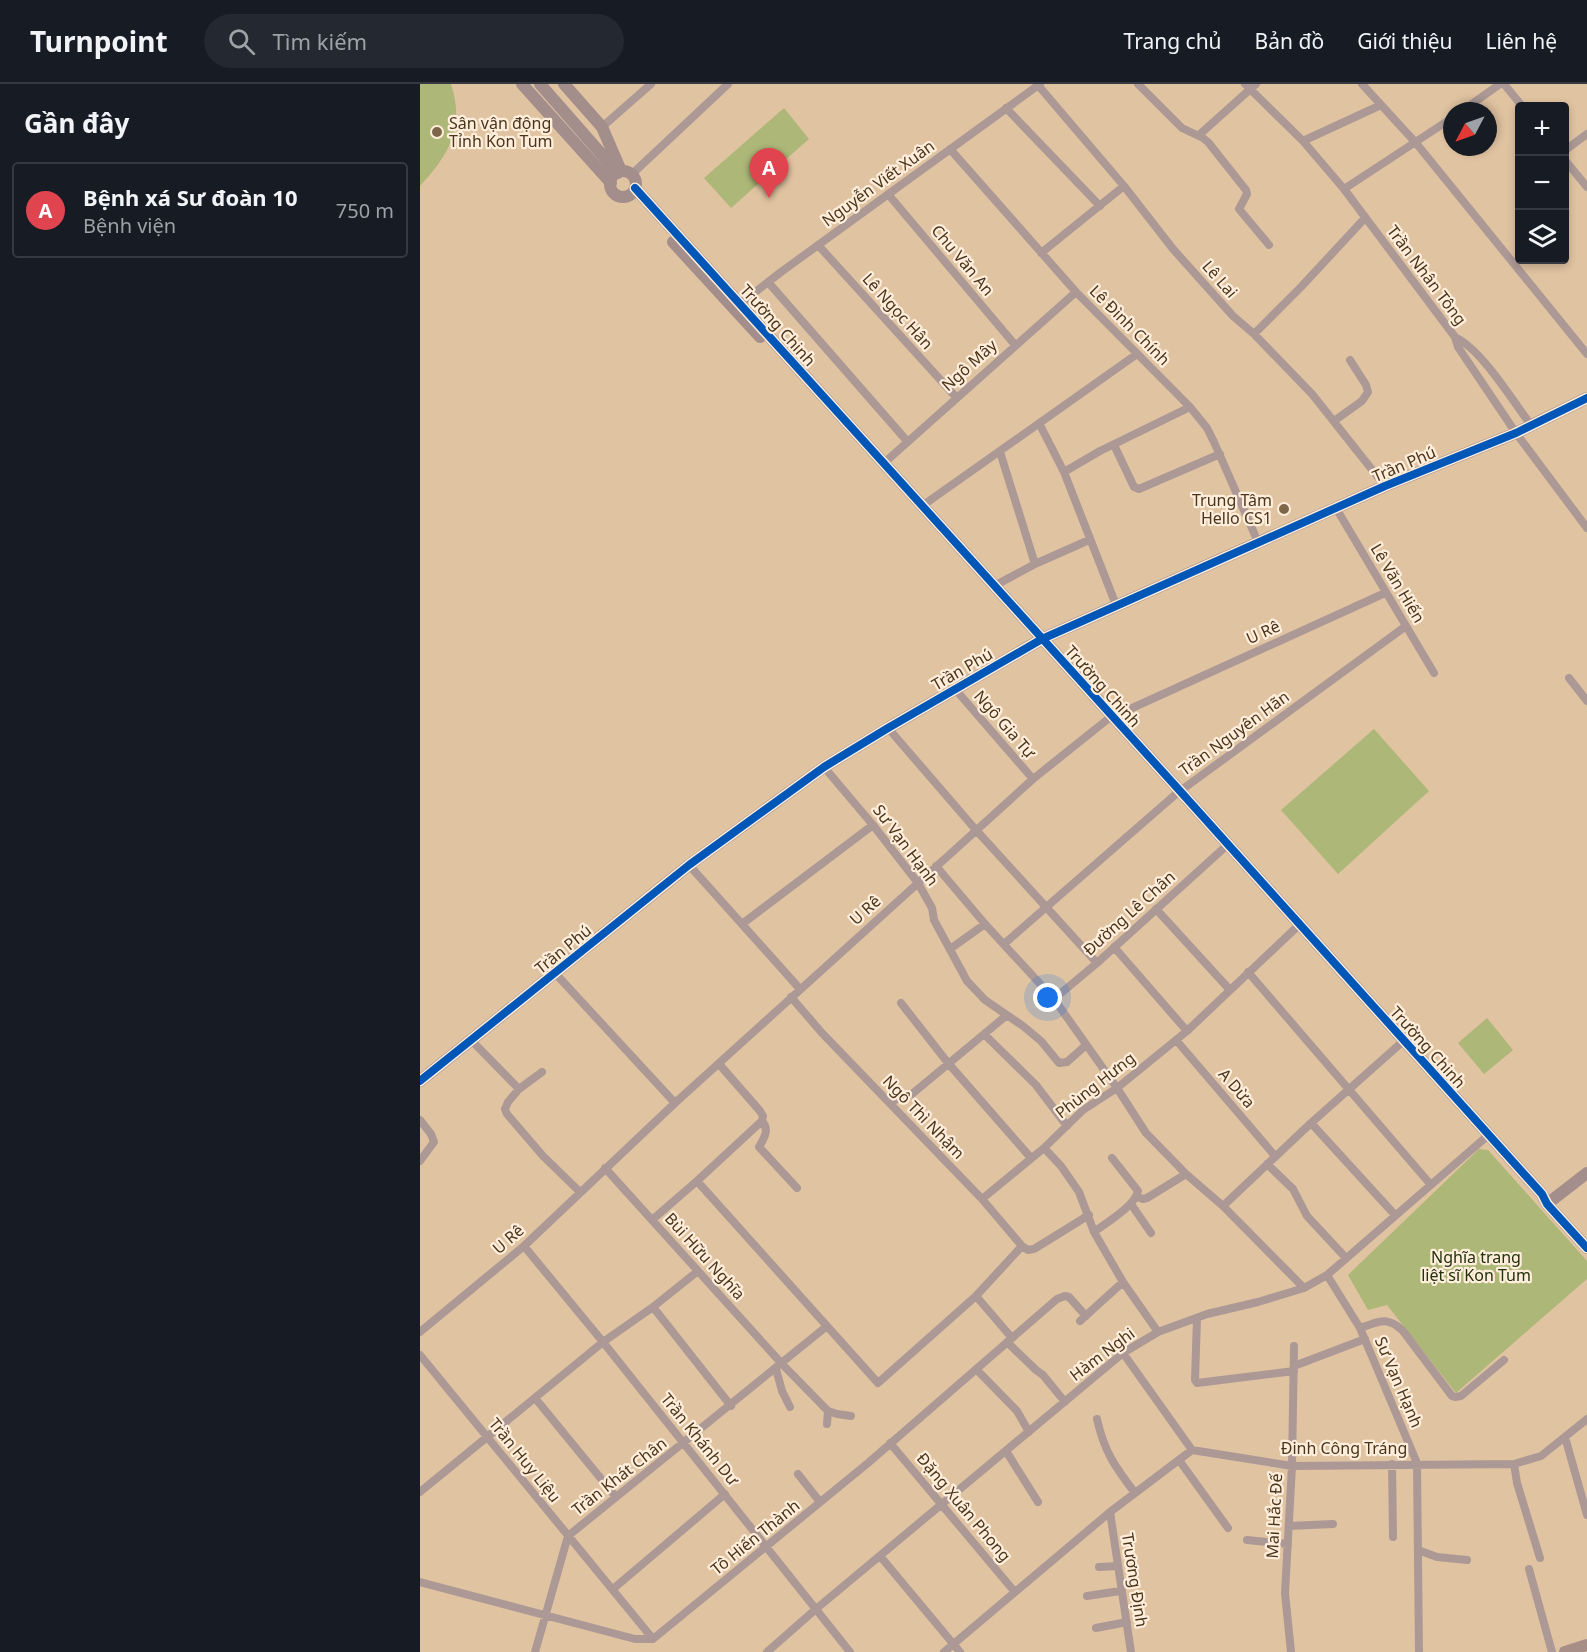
<!DOCTYPE html>
<html lang="vi">
<meta charset="utf-8">
<style>
body{margin:0;font-family:"Noto Sans",sans-serif;background:#242831;color:#f1f3f6}
.controls{position:absolute;right:18px;top:18px;display:grid;overflow:hidden;border-radius:6px;box-shadow:0 3px 9px #0003}
.controls button{width:54px;height:54px;display:grid;place-items:center;padding:0;border:0;border-bottom:2px solid #363941;background:#171b24;color:#f1f3f6;font:30px sans-serif}
.compass{position:absolute;left:1023px;top:18px;width:54px;height:54px;border-radius:50%;background:#171b24;box-shadow:0 3px 9px #0003;rotate:229deg}
.you{position:absolute;left:628px;top:914px;width:21px;height:21px;margin:-15px;border:4px solid #fff;border-radius:50%;background:#1a73e8;box-shadow:0 0 0 9px #1a73e833}
.badge{display:grid;place-items:center;width:39px;height:39px;border-radius:50%;background:#7c3aed;color:#fff;font-size:20px;font-weight:700}
.pin{position:absolute;translate:-50% -50px;filter:drop-shadow(0 2px 3px #0008)}
.pin::after{content:'';position:absolute;top:32px;width:21px;height:18px;background:inherit;clip-path:polygon(0 0,100% 0,50% 100%)}
.list{margin:0;padding:0;list-style:none}
h2{display:flex;justify-content:space-between;align-items:center;height:78px;margin:0;padding:0 24px;font-size:26px}
h2 small{font-size:20px;font-weight:400;color:#9ea1a6}
.list li{display:grid;grid-template-columns:39px 1fr auto;gap:18px;align-items:center;box-sizing:border-box;height:96px;margin:0 12px 12px;padding:0 12px;border:2px solid #363941;border-radius:6px}
.list b{display:block;font-size:22px;white-space:nowrap}
.list p{margin:0;font-size:20px;white-space:nowrap;color:#9ea1a6}
.list em{font-size:20px;font-style:normal;color:#9ea1a6}
.icon{flex:none;width:33px;height:33px;fill:none;stroke:currentColor;stroke-width:2;stroke-linecap:round;stroke-linejoin:round}
.map{position:relative;flex:none;width:1167px;height:1568px;overflow:hidden}
header{display:flex;align-items:center;gap:36px;box-sizing:border-box;height:84px;padding:0 30px;background:#171b24;border-bottom:2px solid #363941}
header strong{font-size:28px}
nav{display:flex;gap:33px;margin-inline-start:auto;font-size:21px}
.search{width:420px;height:54px;background:#242831;display:flex;align-items:center;gap:15px;box-sizing:border-box;padding:0 21px;border-radius:33px;color:#9ea1a6;font-size:22px}
main{display:flex}
aside{flex:1;background:#171b24}
.map>svg:first-child{display:block}
</style>
<header>
<strong>Turnpoint</strong>
<div class="search"><svg class="icon" aria-label="search" viewBox="0 0 24 24"><circle cx="10" cy="10" r="6"/><path d="M15 15l6 6"/></svg>Tìm kiếm</div>
<nav><a>Trang chủ</a><a>Bản đồ</a><a>Giới thiệu</a><a>Liên hệ</a></nav>
</header>
<main>
<aside>
<h2>Gần đây<small></small></h2>
<ul class="list">
<li><span class="badge" style="background:#e0444e">A</span><div><b>Bệnh xá Sư đoàn 10</b><p>Bệnh viện</p></div><em>750 m</em></li>
</ul>
</aside>
<div class="map">
<svg width="1167" height="1568" viewBox="0 0 1167 1568">
<rect width="100%" height="100%" fill="#e0c3a1"/>
<path fill="#adb777" d="M0 0H31C45 43 29 71 0 102Z
M364 24 389 55 311 124 284 94Z
M954 645 1009 707 918 790 861 726Z
M1067 934 1093 966 1064 990 1038 959Z
M1059 1065 1068 1066 1167 1177V1195L1036 1309 967 1221 948 1226 928 1191Z"/>
<g fill="none" stroke-linecap="round" stroke-linejoin="round">
<path stroke="#ac9996" stroke-width="8" d="M617 0 704 102 753 165 813 232 834 250 892 310 965 402
M718 0 762 44 783 54 788 58 826 106 827 110 819 125 849 161
M825 0 883 57 924 105 1035 253 1038 263 1096 349 1167 444
M942 0 996 59 1167 270
M1084 0 1102 22
M586 24 680 122
M1042 27 1080 0
M182 43 231 0
M779 51 836 0
M883 57 961 21
M530 65 656 208 770 323 787 344 794 358 838 458
M1144 67 1167 50
M1144 75 1167 103
M211 91 308 0
M924 105 1032 34
M468 110 595 261
M398 161 536 313
M621 169 704 102
M348 198 487 357
M316 223 361 188 620 0
M834 250 881 203 945 134
M1035 253C1062 266 1092 316 1111 341
M914 337 942 317 948 308 946 301 930 276
M619 339 644 388 696 521
M694 361 714 403 719 405 800 370
M580 368 615 480
M464 379 656 208
M644 388 680 367 770 323
M502 422 717 270
M916 424 1014 589
M574 502 615 480 669 456
M1149 594 1167 617
M535 605 613 695
M468 644 556 746 677 879
M404 683 453 741 498 799 512 824 514 836 547 897 565 916 603 942 621 957 639 979 647 978 665 962
M269 781 380 905
M516 782 565 840
M736 825 810 906
M322 840 453 741
M584 860 756 710 986 542
M694 863 767 947
M530 865 565 840 634 915 697 1004 726 1049 766 1090 803 1122 884 1204
M828 888 1011 1101
M135 889 255 1019
M371 913 402 949 562 1115 624 1064
M634 915 677 879 804 764
M481 919 528 979 611 1074
M565 951 616 1001 647 1042
M51 956 99 1005 88 1018 85 1025 87 1030 123 1072 160 1108
M756 956 855 1072
M99 1005 122 988
M469 1018 492 1010 587 931
M0 1036 11 1050 14 1058 0 1077
M342 1037C350 1046 344 1054 339 1063L377 1104
M891 1039 975 1131
M847 1080 873 1105 887 1132 926 1174
M185 1084 362 1280 408 1327 417 1330 431 1332
M277 1097 458 1299 556 1212
M717 1113 723 1115 727 1114 766 1090
M562 1115 602 1162 608 1166 614 1165 669 1131
M711 1120 731 1149
M803 1122 891 1039 980 960
M232 1136 277 1097 342 1037 343 1032 340 1027 299 980
M674 1148C686 1139 715 1122 718 1107L692 1074
M104 1162 183 1258 430 1568
M907 1191 940 1244 997 1379 999 1568
M233 1223 311 1322
M777 1234 775 1296 777 1299 874 1287
M660 1237 703 1198
M940 1244C958 1238 967 1231 983 1247L1032 1312 1035 1313 1041 1312 1084 1276
M0 1248 104 1162 255 1019 613 695 688 635 965 509
M738 1248 703 1198 674 1148 659 1108 641 1082 624 1064 663 1026 697 1004 767 947 880 840
M592 1254 556 1212 602 1162
M587 1258 616 1286 623 1291 645 1318
M703 1269 772 1366
M0 1271 233 1555
M874 1282 945 1255
M356 1285 362 1307 370 1323
M556 1285 597 1327 609 1348
M115 1314 196 1413
M677 1335C684 1367 695 1383 715 1409
M407 1340 408 1327
M1145 1353 1167 1431
M470 1359 594 1507
M586 1367 618 1418
M759 1376 808 1444
M972 1380 973 1453
M1094 1380 1097 1399 1120 1474
M378 1390 400 1418
M0 1408 183 1258 233 1223 278 1187
M690 1428 711 1568
M869 1442 913 1440
M827 1456 868 1460
M998 1466 1017 1473 1047 1476
M460 1472 540 1568
M679 1483 698 1482
M1109 1485 1132 1568
M0 1498 215 1555H233L448 1379 637 1215 645 1212 649 1213 666 1232
M193 1505 305 1410
M667 1512 700 1507
M676 1544 707 1538
M115 1568 148 1452 407 1242
M347 1568 396 1525 703 1269 738 1248 787 1230 838 1218 884 1204 907 1191 1065 1054
M524 1568 690 1428 772 1366 872 1382 1094 1380 1121 1372 1167 1335
M871 1568 865 1509 872 1382 874 1262"/>
<path stroke="#a38e8c" stroke-width="12" d="M102 0 191 99
M120 0 198 89
M144 0 182 43 201 87
M190 100a13 13 0 1 1 26 0a13 13 0 1 1-26 0Z
M215 104 760 707 1122 1110 1127 1120 1167 1164
M253 158 340 253
M0 997 269 781 404 683 468 644 622 555 965 402 1096 349 1167 314
M1127 1120 1167 1089"/>
<path stroke="#a78f88" stroke-width="12" d="M1145 1568 1167 1561"/>
<defs>
<path id="cycleway" d="M215 104 760 707 1122 1110 1127 1120 1167 1164
M0 997 269 781 404 683 468 644 622 555 965 402 1096 349 1167 314"/>
</defs>
<use href="#cycleway" stroke="#ffeedc" stroke-width="11"/>
<use href="#cycleway" stroke="#0057b8" stroke-width="8"/>
</g>
<g fill="#7e6649" stroke="#ffeedc" stroke-width="2">
<circle cx="17" cy="48" r="6"/>
<circle cx="864" cy="425" r="6"/>
</g>
<g text-anchor="middle" dominant-baseline="central" stroke-width="4.5" stroke-linejoin="round" paint-order="stroke">
<g font-size="16" fill="#4a341a" stroke="#ffeedc" text-anchor="start">
<text x="29" y="39">Sân vận động<tspan x="29" dy="18">Tỉnh Kon Tum</tspan></text>
<text x="852" y="416" text-anchor="end">Trung Tâm<tspan x="852" dy="18">Hello CS1</tspan></text>
</g>
<g font-size="16" fill="#4a341a" stroke="#ffeedc">
<text transform="translate(458 99) rotate(-36)">Nguyễn Viết Xuân</text>
<text transform="translate(543 176) rotate(50)">Chu Văn An</text>
<text transform="translate(1007 191) rotate(53)">Trần Nhân Tông</text>
<text transform="translate(800 195) rotate(49)">Lê Lai</text>
<text transform="translate(478 227) rotate(48)">Lê Ngọc Hân</text>
<text transform="translate(358 241) rotate(48)">Trường Chinh</text>
<text transform="translate(710 241) rotate(45)">Lê Đình Chính</text>
<text transform="translate(549 281) rotate(-42)">Ngô Mây</text>
<text transform="translate(984 380) rotate(-23)">Trần Phú</text>
<text transform="translate(978 499) rotate(59)">Lê Văn Hiến</text>
<text transform="translate(843 548) rotate(-24)">U Rê</text>
<text transform="translate(542 585) rotate(-30)">Trần Phú</text>
<text transform="translate(683 602) rotate(48)">Trường Chinh</text>
<text transform="translate(585 640) rotate(49)">Ngô Gia Tự</text>
<text transform="translate(814 649) rotate(-36)">Trần Nguyên Hãn</text>
<text transform="translate(486 761) rotate(53)">Sư Vạn Hạnh</text>
<text transform="translate(445 826) rotate(-42)">U Rê</text>
<text transform="translate(709 829) rotate(-42)">Đường Lê Chân</text>
<text transform="translate(143 865) rotate(-39)">Trần Phú</text>
<text transform="translate(1008 963) rotate(48)">Trường Chinh</text>
<text transform="translate(675 1001) rotate(-38)">Phùng Hưng</text>
<text transform="translate(817 1004) rotate(49)">A Dừa</text>
<text transform="translate(504 1033) rotate(46)">Ngô Thì Nhậm</text>
<text transform="translate(88 1155) rotate(-41)">U Rê</text>
<text transform="translate(285 1172) rotate(48)">Bùi Hữu Nghĩa</text>
<text transform="translate(682 1270) rotate(-37)">Hàm Nghi</text>
<text transform="translate(979 1298) rotate(67)">Sư Vạn Hạnh</text>
<text transform="translate(280 1355) rotate(51)">Trần Khánh Dư</text>
<text x="924" y="1364">Đinh Công Tráng</text>
<text transform="translate(105 1376) rotate(51)">Trần Huy Liệu</text>
<text transform="translate(199 1392) rotate(-38)">Trần Khát Chân</text>
<text transform="translate(544 1423) rotate(50)">Đặng Xuân Phong</text>
<text transform="translate(854 1432) rotate(-87)">Mai Hắc Đế</text>
<text transform="translate(335 1453) rotate(-39)">Tô Hiến Thành</text>
<text transform="translate(715 1496) rotate(81)">Trương Định</text>
</g>
<g font-size="16" fill="#21310b" stroke="#ffeedc">
<text x="1056" y="1173">Nghĩa trang<tspan x="1056" dy="18">liệt sĩ Kon Tum</tspan></text>
</g>
</g>
</svg>
<div class="controls">
<button>+</button>
<button>−</button>
<button><svg class="icon" aria-label="layers" viewBox="0 0 24 24"><path d="M12 4l9 5-9 5-9-5zM3 14l9 5 9-5"/></svg></button>
</div>
<svg class="compass" viewBox="-18 -18 36 36"><path d="M0-13l5 13h-10z" fill="#e53935"/><path d="M0 13l5-13h-10z" fill="#9ea1a6"/></svg>
<div class="you"></div>
<div class="pin badge" style="left:349px;top:114px;background:#e0444e">A</div>
</div>
</main>
